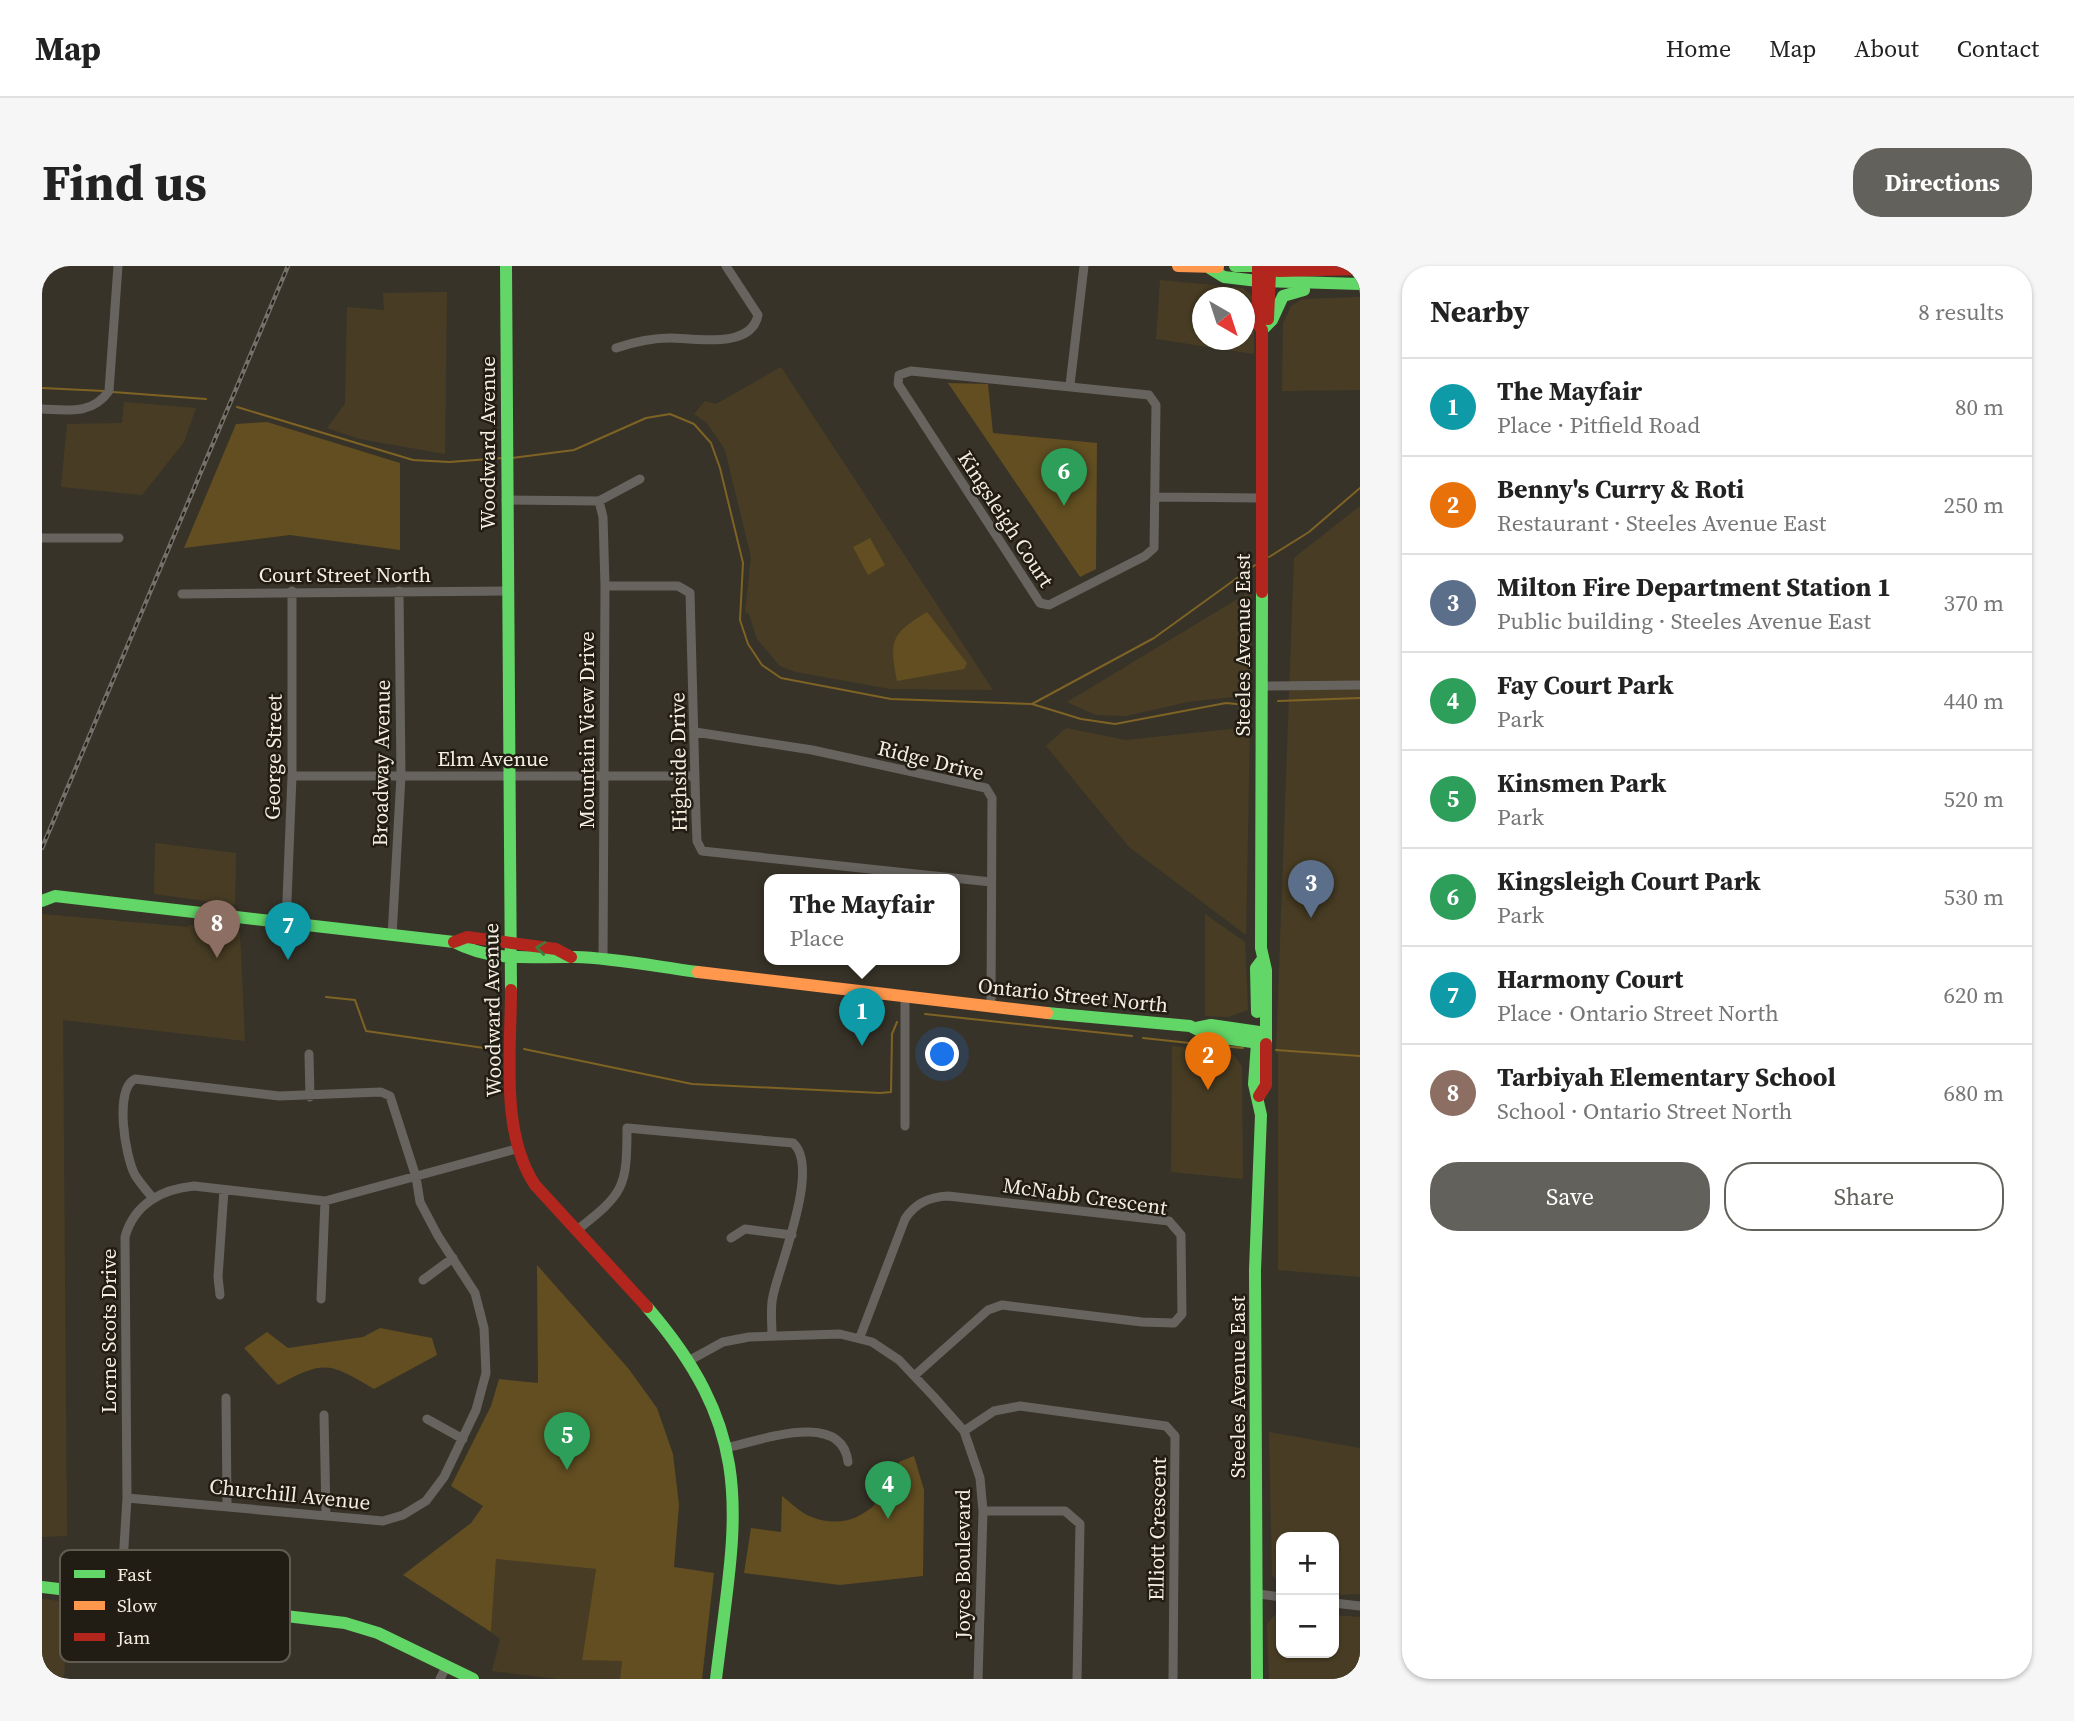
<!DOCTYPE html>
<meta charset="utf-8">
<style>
body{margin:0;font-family:"Source Serif 4",serif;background:#f6f6f6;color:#222}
.controls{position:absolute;right:21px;bottom:21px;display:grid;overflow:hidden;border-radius:14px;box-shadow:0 2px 5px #0004}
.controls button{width:63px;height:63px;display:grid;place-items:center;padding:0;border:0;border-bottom:2px solid #e0e0e0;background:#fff;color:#222;font:35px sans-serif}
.compass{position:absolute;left:1150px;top:21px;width:63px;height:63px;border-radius:50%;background:#fff;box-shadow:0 2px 5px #0004;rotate:141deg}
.you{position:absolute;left:901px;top:789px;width:24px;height:24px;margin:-18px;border:5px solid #fff;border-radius:50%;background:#1a73e8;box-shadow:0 0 0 10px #1a73e833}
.badge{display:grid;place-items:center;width:46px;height:46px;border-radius:50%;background:#63615b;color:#fff;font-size:23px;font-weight:700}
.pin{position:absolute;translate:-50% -58px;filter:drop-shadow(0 2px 4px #0008)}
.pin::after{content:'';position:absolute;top:37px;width:24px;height:21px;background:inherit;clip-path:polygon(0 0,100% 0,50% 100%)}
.popup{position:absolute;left:722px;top:608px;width:196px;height:91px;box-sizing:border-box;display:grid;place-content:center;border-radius:14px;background:#fff;filter:drop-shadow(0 2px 5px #0005);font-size:23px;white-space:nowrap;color:#767676}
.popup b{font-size:26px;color:#222}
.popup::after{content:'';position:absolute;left:50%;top:100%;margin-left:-14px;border:14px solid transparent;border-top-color:#fff}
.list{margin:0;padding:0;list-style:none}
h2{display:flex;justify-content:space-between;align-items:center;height:91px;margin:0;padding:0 28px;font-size:30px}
h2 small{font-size:23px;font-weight:400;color:#767676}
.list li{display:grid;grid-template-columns:46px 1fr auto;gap:21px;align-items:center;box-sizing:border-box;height:98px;padding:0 28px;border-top:2px solid #e0e0e0}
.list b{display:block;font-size:26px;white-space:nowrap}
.list p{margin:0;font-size:23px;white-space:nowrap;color:#767676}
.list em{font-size:23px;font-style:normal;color:#767676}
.actions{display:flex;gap:14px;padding:21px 28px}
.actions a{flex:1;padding:16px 0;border:2px solid #63615b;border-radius:28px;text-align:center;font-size:24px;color:#63615b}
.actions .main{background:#63615b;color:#fff}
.map{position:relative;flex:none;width:1318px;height:1413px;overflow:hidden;border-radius:28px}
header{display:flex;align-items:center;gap:42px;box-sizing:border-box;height:98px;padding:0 35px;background:#fff;border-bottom:2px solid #e0e0e0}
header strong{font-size:33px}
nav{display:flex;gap:38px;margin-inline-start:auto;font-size:24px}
.intro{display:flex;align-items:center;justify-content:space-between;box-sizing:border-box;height:168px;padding:0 42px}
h1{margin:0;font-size:49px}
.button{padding:18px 32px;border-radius:28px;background:#63615b;color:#fff;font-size:24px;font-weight:700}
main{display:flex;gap:42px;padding:0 42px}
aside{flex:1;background:#fff;border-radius:28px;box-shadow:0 2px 5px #0004}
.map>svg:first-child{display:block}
</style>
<header>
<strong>Map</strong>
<nav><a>Home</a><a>Map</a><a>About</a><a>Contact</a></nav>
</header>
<div class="intro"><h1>Find us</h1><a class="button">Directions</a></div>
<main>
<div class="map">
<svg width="1318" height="1413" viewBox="0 0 1318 1413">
<rect width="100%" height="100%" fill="#383328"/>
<path fill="#483d24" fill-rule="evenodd" d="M1118 14 1201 22 1212 32V88L1114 73ZM1160 32H1202V74H1160Z
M405 26 403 188 318 173 285 162 303 138 305 41 342 44 341 27Z
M1318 31V124L1240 125 1241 57 1249 40 1260 33Z
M739 101 951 424 848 423 754 406 738 400 715 373 707 348 703 346 709 291 683 184 665 157 652 148 663 135 674 138Z
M82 136 154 142 142 176 100 229 19 221 25 158 80 157Z
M1318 240V1011L1236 1004V787H1234L1252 292Z
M1209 325V429L1146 436 1084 450 1054 449 1025 436Z
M1208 461 1204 669 1087 581 1004 480 1024 462 1083 474Z
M113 577 194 587 193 639 112 628Z
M0 648 146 661V659L198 666 203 775 21 754 25 1270 0 1271Z
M1163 648 1203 676 1206 744 1186 751 1163 750Z
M1130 780 1189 786 1200 800 1201 913 1129 906Z
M1227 1166 1318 1182V1328L1292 1329V1271H1239V1319L1230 1309Z
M454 1293 554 1303 540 1393 580 1395 578 1413H516L450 1405 458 1373 449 1366Z
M0 1333 26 1336 22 1413H0Z
M1237 1344 1239 1387H1292V1349L1318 1351V1413H1227L1225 1358Z"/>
<path fill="#624e21" d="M906 117 946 118 951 167 1055 177 1054 303 1038 311Z
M225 156 358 197V284L248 269 142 282 194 158Z
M828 272 843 299 826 309 811 281Z
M885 346 925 397 922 403 855 415C847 374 849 368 885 346Z
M495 999 586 1102 615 1142 631 1188 637 1239 632 1301 672 1307 660 1413H578L580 1395 540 1394 554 1303 454 1293 449 1366 361 1309 429 1257 441 1240 409 1220 449 1140 457 1113 496 1117Z
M338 1062 390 1072 395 1089 332 1123C287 1096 282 1094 236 1119L202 1082 225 1066 246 1082 321 1071Z
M872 1190 882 1224 881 1310 798 1319 702 1307 709 1262 739 1266 740 1230C748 1236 758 1246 767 1250 811 1269 846 1237 857 1196Z"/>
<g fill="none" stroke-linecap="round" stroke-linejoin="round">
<path stroke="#7e6324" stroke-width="2" d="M0 122 62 125
M71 126 164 133
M195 141 371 194 407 196 461 192
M470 192 532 184 604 152 628 148 652 158 669 177 678 202 701 297 698 354 706 378 720 399 739 412 849 433 990 438 1039 453 1073 458 1184 437 1204 439
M1227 291 1267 266 1318 222
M1236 435 1318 432
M990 438 1112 372 1213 299
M284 731 313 734 324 765 456 784
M883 748 1090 770
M1101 772 1157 778
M1168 779 1201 782
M482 783 650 818 838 827 849 826 850 768 855 756
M1234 784 1318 790"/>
<path stroke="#676460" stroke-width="9" d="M574 82C592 76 610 72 628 72 652 72 709 84 716 49L684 0
M869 105 1107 129 1114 139 1112 282 1103 290 1007 339 998 337 856 118 857 109Z
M1028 119 1042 0
M0 143C26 144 50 149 67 125L76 0
M1115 231 1218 232
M464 234 557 235 598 213
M557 235 561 251 563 320 561 694
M0 272H77
M563 320H636L648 327 654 551 655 575 660 585 949 616
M140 328 466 325
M1220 420 1318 419
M653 466 770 484 944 522 950 532 949 739
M250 510H653
M244 659 250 510V325
M350 670 359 510 357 325
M863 730V860
M267 788 268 831
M535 964C582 927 585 922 585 862L751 877C779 901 737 1000 731 1030 728 1042 730 1056 730 1069
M689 972 703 963 750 969
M381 1014 411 992
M178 1029 176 1011 182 924
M279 1033 283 935
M818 1071 863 953C873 937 887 931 906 930L1127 955 1139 969 1140 1048 1132 1057 1100 1056 960 1039 946 1044 872 1110
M650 1093 681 1076 707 1071 798 1068 830 1076 857 1094 892 1131 922 1165 938 1212 941 1245 936 1413
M184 1132 185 1238
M282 1149 284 1250
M385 1153 421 1173
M922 1165 952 1145 978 1140 1124 1160 1133 1170 1131 1413
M687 1181C720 1174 800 1144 806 1196
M85 1232 341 1255 361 1249 384 1235 402 1211 434 1144 444 1107 442 1062 433 1027 396 970 378 936 374 911 348 830 339 826 237 830 93 813C72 823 83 890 93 909 98 917 104 924 110 931
M941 1245H1023L1038 1258 1035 1413
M1216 1328 1239 1331
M79 1329 85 1232 83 971C92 938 120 923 152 920L283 935 474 883
M1292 1337 1318 1340
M398 1413 404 1401"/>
<path stroke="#63d668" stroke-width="12" d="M464 0 469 724
M1193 0H1216
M1169 3 1182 11 1216 15
M1216 15 1318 18
M1220 64 1230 54 1241 30 1262 24
M0 635 13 630 412 676C452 697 490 690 533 691 574 692 616 701 656 706
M1215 746 1214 702 1220 694
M1005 747 1148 760 1168 770 1224 778V704L1219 682 1220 326
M1154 762 1169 759 1224 767
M1215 777 1212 818 1219 849 1213 1004 1215 1413
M605 1041C719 1173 693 1254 674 1413
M0 1321 303 1357 336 1367 431 1413"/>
<path stroke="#ff974d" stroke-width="12" d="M1136 0 1176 1
M656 706 1005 747"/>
<path stroke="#b3261e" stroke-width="12" d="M1226 53 1228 7
M1220 326V64L1216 58V2L1237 5 1318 3
M412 676 425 671 514 683 529 691
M469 724C469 786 458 866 493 919L605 1041
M1217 830 1224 819V778"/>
<defs>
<path id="rail" d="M0 582 246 0"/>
</defs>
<use href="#rail" stroke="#74716b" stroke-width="4.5"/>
<use href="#rail" stroke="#221d14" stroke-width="2" stroke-dasharray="5" stroke-linecap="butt"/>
</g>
<defs><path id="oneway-chevron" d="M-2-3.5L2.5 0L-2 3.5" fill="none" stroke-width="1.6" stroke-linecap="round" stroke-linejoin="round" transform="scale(1.75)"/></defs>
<use stroke="#427a3e" href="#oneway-chevron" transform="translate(499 682) rotate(-173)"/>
<g text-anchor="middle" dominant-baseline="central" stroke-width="5" stroke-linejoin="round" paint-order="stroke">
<g font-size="21" fill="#f4eee1" stroke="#221d14">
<text transform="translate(445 177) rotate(-90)">Woodward Avenue</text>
<text transform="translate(964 253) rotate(57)">Kingsleigh Court</text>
<text x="303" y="308">Court Street North</text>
<text transform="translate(1200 379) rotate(-90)">Steeles Avenue East</text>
<text transform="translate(544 464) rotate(-90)">Mountain View Drive</text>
<text transform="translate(231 491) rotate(-89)">George Street</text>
<text x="451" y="492">Elm Avenue</text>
<text transform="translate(889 494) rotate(14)">Ridge Drive</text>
<text transform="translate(636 496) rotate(-91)">Highside Drive</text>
<text transform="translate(339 497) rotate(-89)">Broadway Avenue</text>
<text transform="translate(1031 729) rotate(6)">Ontario Street North</text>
<text transform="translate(450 744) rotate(-91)">Woodward Avenue</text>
<text transform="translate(1043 930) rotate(8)">McNabb Crescent</text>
<text transform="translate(66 1065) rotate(-90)">Lorne Scots Drive</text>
<text transform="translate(1195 1121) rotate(-90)">Steeles Avenue East</text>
<text transform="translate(248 1228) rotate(6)">Churchill Avenue</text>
<text transform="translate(1115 1263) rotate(-89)">Elliott Crescent</text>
<text transform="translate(920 1298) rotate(-90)">Joyce Boulevard</text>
</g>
</g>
<rect x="18" y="1284" width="230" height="112" rx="10" fill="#221d14" stroke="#615c52" stroke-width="2"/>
<rect x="32" y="1304" width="31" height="8" fill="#63d668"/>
<rect x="32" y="1335" width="31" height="9" fill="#ff974d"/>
<rect x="32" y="1367" width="31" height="8" fill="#b3261e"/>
<g font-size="19" fill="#f4eee1">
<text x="75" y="1315">Fast</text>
<text x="75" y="1346">Slow</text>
<text x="75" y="1378">Jam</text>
</g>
</svg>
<div class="controls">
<button>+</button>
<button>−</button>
</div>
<svg class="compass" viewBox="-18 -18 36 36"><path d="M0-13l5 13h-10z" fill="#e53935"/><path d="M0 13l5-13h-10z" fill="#767676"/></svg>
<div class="you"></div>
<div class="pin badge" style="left:820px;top:780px;background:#0f9aa8">1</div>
<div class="popup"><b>The Mayfair</b>Place</div>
<div class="pin badge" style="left:1166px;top:824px;background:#e8710a">2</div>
<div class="pin badge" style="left:1269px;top:652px;background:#5c6f8a">3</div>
<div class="pin badge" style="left:846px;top:1253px;background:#2e9e5b">4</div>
<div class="pin badge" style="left:525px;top:1204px;background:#2e9e5b">5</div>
<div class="pin badge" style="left:1022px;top:240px;background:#2e9e5b">6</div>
<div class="pin badge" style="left:246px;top:694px;background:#0f9aa8">7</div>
<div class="pin badge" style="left:175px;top:692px;background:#8d6e63">8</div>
</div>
<aside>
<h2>Nearby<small>8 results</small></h2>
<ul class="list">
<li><span class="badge" style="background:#0f9aa8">1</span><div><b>The Mayfair</b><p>Place · Pitfield Road</p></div><em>80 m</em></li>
<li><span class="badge" style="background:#e8710a">2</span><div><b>Benny's Curry &amp; Roti</b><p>Restaurant · Steeles Avenue East</p></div><em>250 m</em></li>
<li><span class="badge" style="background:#5c6f8a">3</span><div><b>Milton Fire Department Station 1</b><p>Public building · Steeles Avenue East</p></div><em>370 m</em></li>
<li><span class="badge" style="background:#2e9e5b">4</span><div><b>Fay Court Park</b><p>Park</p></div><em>440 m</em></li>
<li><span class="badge" style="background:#2e9e5b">5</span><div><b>Kinsmen Park</b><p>Park</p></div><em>520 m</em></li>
<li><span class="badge" style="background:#2e9e5b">6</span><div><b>Kingsleigh Court Park</b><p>Park</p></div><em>530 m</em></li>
<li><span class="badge" style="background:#0f9aa8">7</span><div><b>Harmony Court</b><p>Place · Ontario Street North</p></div><em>620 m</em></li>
<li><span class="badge" style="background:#8d6e63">8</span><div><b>Tarbiyah Elementary School</b><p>School · Ontario Street North</p></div><em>680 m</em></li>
</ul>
<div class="actions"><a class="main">Save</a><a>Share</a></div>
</aside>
</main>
